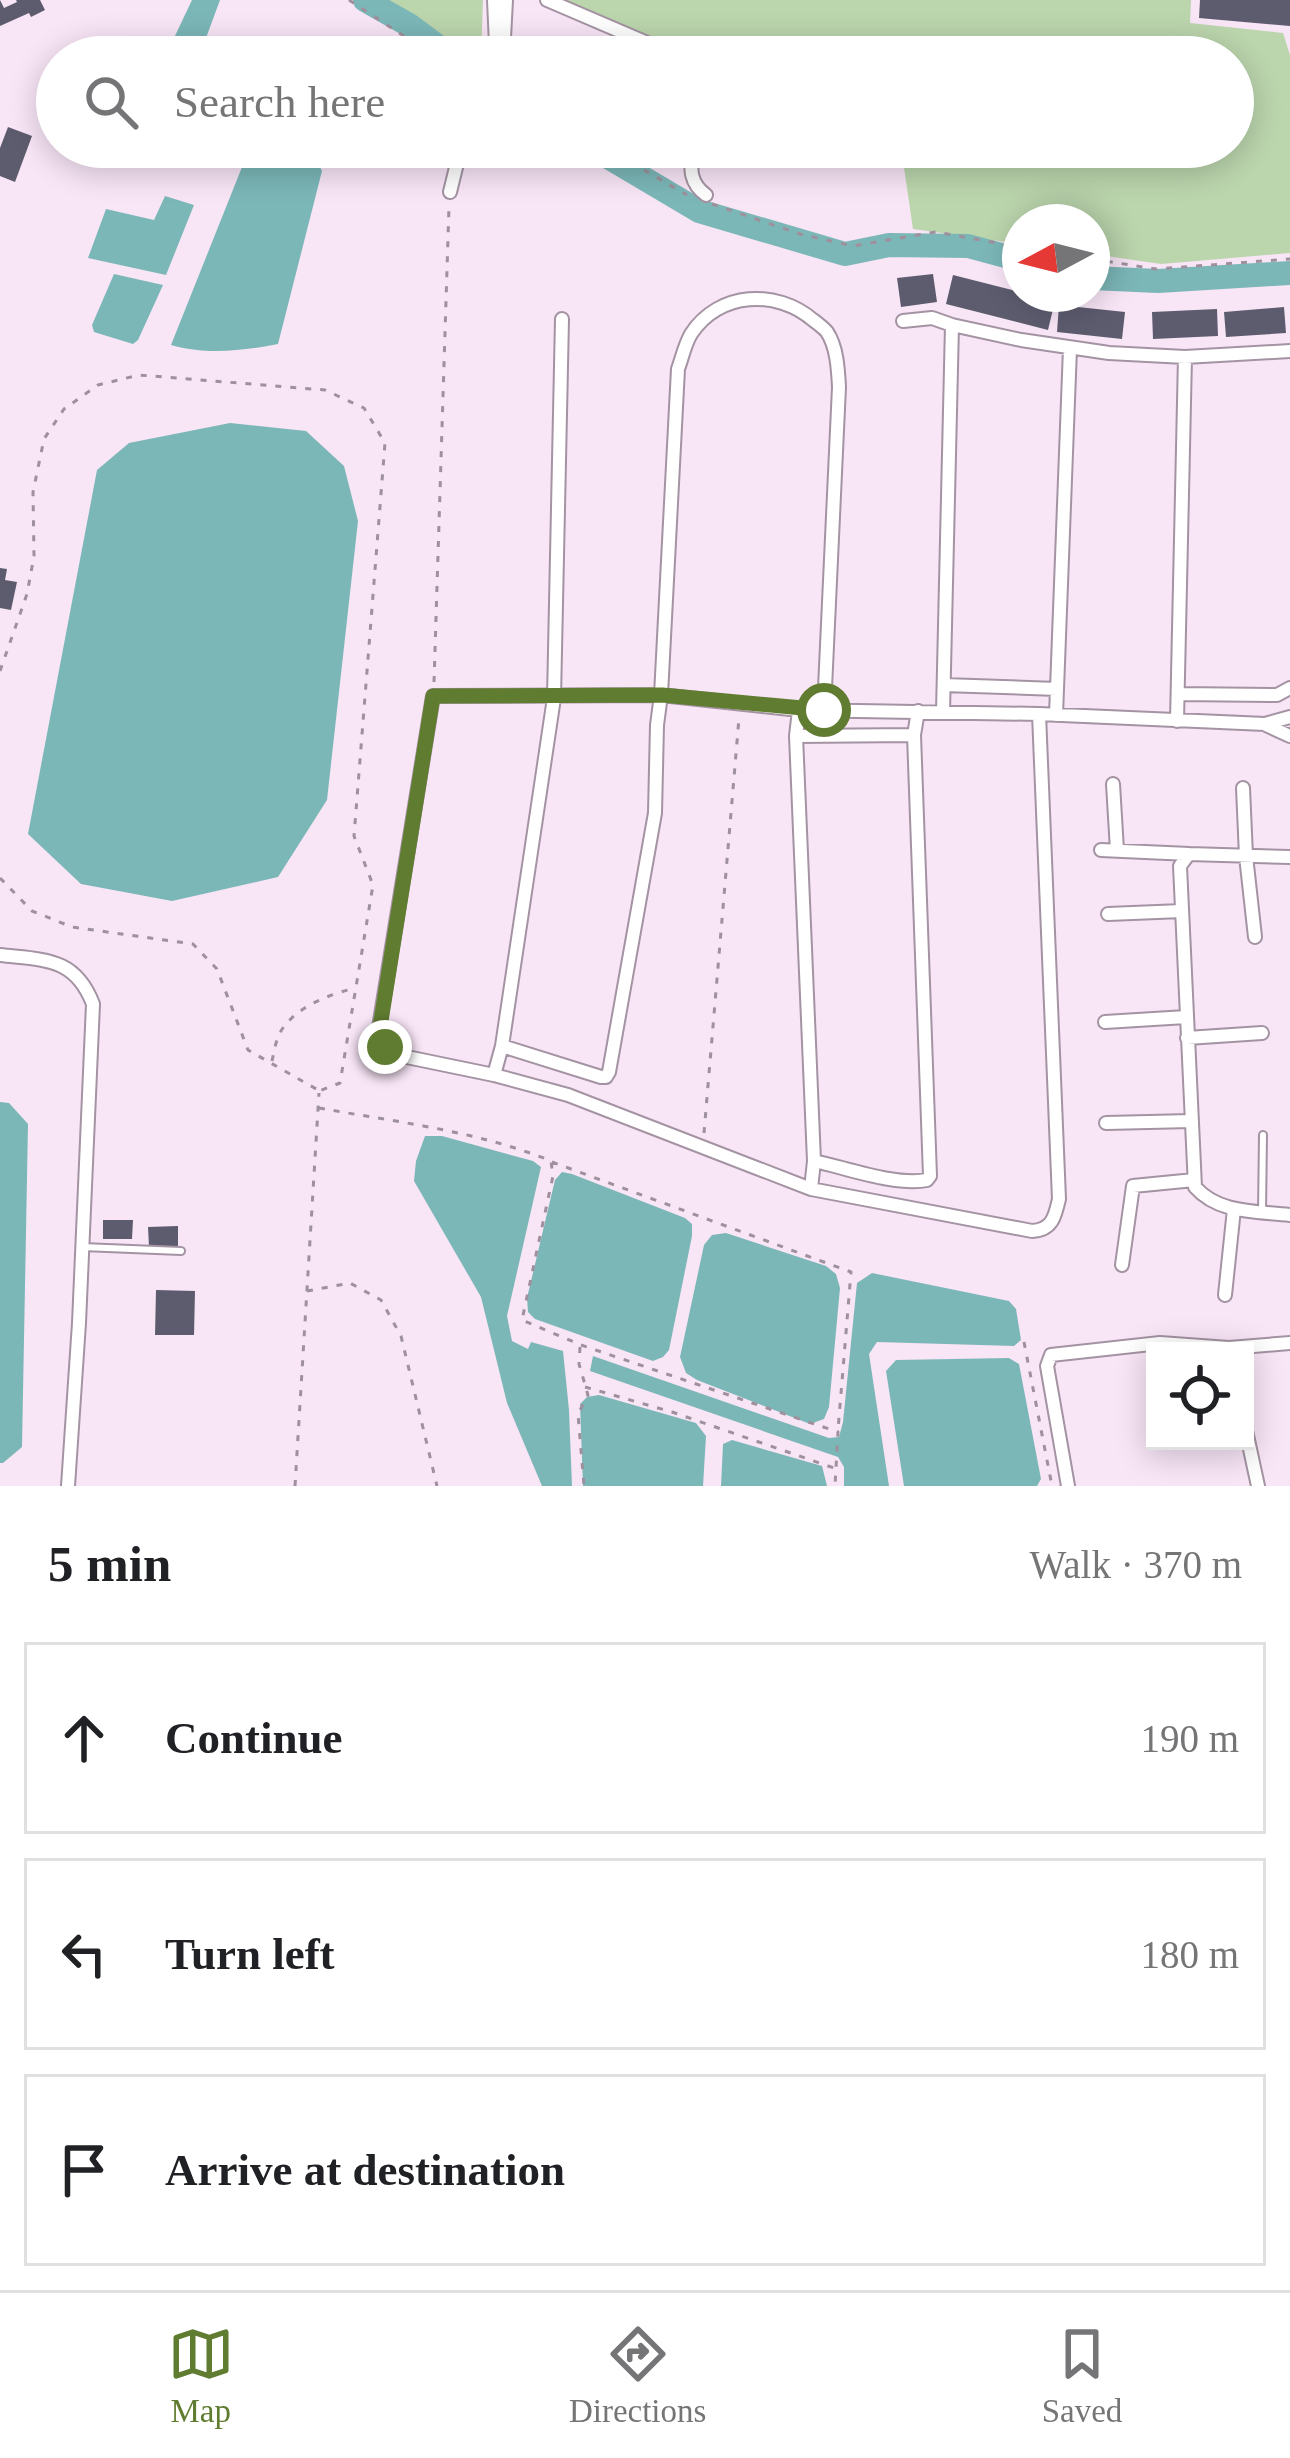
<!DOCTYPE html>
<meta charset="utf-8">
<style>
body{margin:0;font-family:Georgia,serif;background:#f2f2f2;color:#202124}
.controls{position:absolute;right:36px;bottom:36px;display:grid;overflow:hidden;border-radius:0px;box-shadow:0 6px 30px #0003}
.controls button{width:108px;height:108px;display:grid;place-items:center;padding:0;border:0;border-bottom:3px solid #e0e0e0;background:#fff;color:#202124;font:60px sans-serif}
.compass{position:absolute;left:1002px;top:204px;width:108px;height:108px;border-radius:50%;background:#fff;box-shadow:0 6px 30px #0003;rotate:263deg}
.stop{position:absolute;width:36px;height:36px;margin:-27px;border:9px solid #607c30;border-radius:50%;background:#fff}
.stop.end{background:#607c30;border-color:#fff;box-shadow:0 3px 12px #0008}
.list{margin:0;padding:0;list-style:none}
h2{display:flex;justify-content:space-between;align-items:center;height:156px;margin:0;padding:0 48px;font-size:51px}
h2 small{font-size:39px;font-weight:400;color:#757577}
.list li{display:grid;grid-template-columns:78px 1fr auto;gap:36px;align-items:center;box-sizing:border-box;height:192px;margin:0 24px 24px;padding:0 24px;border:3px solid #e0e0e0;border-radius:0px}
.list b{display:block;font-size:45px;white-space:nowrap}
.list em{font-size:39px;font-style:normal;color:#757577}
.icon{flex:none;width:66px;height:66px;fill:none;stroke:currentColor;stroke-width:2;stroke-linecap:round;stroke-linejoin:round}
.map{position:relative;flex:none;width:1290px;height:1486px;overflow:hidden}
.search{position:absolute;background:#fff;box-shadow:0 6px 30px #0003;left:36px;right:36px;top:36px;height:132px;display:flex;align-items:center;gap:30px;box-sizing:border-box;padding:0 42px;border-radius:66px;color:#757577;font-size:45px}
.sheet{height:804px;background:#fff}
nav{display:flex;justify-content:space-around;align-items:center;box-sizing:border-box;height:168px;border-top:3px solid #e0e0e0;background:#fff;font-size:33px;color:#757577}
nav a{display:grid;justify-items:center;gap:6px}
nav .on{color:#607c30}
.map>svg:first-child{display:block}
</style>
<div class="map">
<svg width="1290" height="1486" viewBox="0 0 1290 1486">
<rect width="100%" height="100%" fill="#f8e5f6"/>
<path fill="#bbd5ad" d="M381 0H483L481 57Z
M548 0H1191L1190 23 1283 33 1290 55V253L1161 264 1092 254V222H1020V244L913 229 901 147H1233V57H698Z"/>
<path fill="#7cb7b8" d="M192 0H220L199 57H165Z
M250 147H306L312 151 322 171 278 344C243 351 205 355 171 345Z
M165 196 194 205 166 275 88 258 106 209 154 220Z
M114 274 163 285 138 340 133 344 94 332 92 325Z
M230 423 306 431 344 466 358 521 327 800 278 877 172 901 81 884 28 834 97 470 129 443Z
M0 1102 9 1103 28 1124 22 1447 3 1463H0Z
M425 1136H442L533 1161 541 1167 507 1316 512 1341 528 1349 531 1342 563 1351 569 1410 572 1486H542L507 1403 481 1297 414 1181 416 1161Z
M562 1172 572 1174 685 1218 692 1224V1236L669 1350 663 1357 653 1361 535 1319 528 1312 527 1298 555 1180Z
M726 1233 826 1266 836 1274 840 1288 829 1407 824 1419 810 1424 697 1380 686 1373 680 1357 704 1245 712 1235Z
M872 1273 1009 1301 1016 1309 1021 1340 1014 1346 877 1342 869 1354 889 1486H844V1467L838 1457 590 1371 593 1356 829 1438 839 1437 843 1422 857 1283Z
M1009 1358 1019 1364 1041 1479 1037 1486H904L886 1371 896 1360Z
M599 1395 696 1423 706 1436 703 1486H583L580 1404 587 1397Z
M732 1440 822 1466 827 1486H721L723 1444Z"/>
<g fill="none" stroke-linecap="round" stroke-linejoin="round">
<path stroke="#7cb7b8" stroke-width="24" d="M365 0 409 25 452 57
M591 147 699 211 845 254 889 245 968 246 1020 260
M1092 278 1158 281 1290 273"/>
</g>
<path fill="#5d5c6f" d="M0 0 4 8 17 2 16 0H40L45 10 31 17 29 13 0 26Z
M1200 0H1290V26L1199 18Z
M8 127 32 136 15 182 0 176V148Z
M933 274 937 302 901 307 897 278Z
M953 275 1055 301 1048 330 946 304Z
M1059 305 1125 312 1122 339 1057 332Z
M1284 307 1286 333 1226 337 1224 312Z
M1217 309 1218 336 1153 339 1152 312Z
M0 568 7 569 5 580 17 582 11 610 0 608Z
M103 1220H133L132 1239H103Z
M178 1226V1246L149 1247 148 1227Z
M156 1290 195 1291 194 1335H155Z"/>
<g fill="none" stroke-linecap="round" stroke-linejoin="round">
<defs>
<path id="service" d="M1262 1212 1263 1135
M82 1247 181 1251"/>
<path id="minor" d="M547 0 680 57
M493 57 496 45 494 0
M503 57 506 0
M692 147C691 167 688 182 706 195
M450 192 461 147
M903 321 932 318 952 325 1021 340 1109 353 1185 357 1290 351
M944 685 1057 689
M1178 694 1277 695 1290 688
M799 710 796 736 814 1161 811 1189
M943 712 952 325
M1039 714 1059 1199C1055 1217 1052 1230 1032 1231L811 1189 568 1095 494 1075 402 1056 385 1047 380 1039 379 1027 433 696 661 695 799 710 1039 714 1265 724 1290 717
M1056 715 1070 348
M1177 721 1185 357
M1266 725 1290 736
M796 736 914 735
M1113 784 1117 850
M1243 788 1246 856 1255 937
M1101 850 1189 854
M1290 857 1189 854 1180 866 1195 1187C1219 1214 1256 1211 1290 1215
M1108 914 1182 911
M0 955C44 960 75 957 93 1004L79 1323 68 1486
M1105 1022 1186 1017
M1187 1038 1262 1033
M502 1046 601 1077H606L609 1072 655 813 657 725 661 695 678 369C682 358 685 344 691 334 719 291 777 289 813 320 816 322 826 330 827 332 837 347 838 369 839 387L824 710
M494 1075 502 1046 554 698 562 319
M1106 1123 1191 1121
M814 1161C847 1168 895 1186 927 1180L930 1176 914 735 918 711
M1122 1265 1133 1186 1194 1180
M1225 1295 1234 1209
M1245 1426 1258 1486
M1068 1486 1047 1366 1051 1355 1160 1343 1229 1348 1290 1343"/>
</defs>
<use href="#service" stroke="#a493a2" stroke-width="10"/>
<use href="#minor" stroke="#a493a2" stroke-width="16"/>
<path stroke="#9e909c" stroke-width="3" stroke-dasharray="6 9" stroke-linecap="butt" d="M349 0 436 57
M605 147 687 195
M712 204 800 234 853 246 936 232 1020 247
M1092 259 1156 269 1290 259
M0 671 27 594 34 556 33 492 44 439 64 409 98 385 139 375 325 390 364 408 385 443 354 836 373 885 340 1083 319 1091
M434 682 449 206
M0 878 32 911 72 927 193 944 217 969 248 1050 318 1090
M272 1061C274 1052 276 1039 281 1031 295 1008 327 995 352 989
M319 1108C396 1122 478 1131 551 1161L553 1176 522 1320 581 1345 838 1432 835 1486
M704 1133 739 718
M552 1162 851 1272 838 1430
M307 1291 350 1283 381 1300 401 1336 437 1486
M1024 1342 1052 1486
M580 1347 579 1364 588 1395 578 1414 584 1486
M585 1387 672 1412 834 1468
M295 1486 319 1093"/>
<use href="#service" stroke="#fff" stroke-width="6"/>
<use href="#minor" stroke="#fff" stroke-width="12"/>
</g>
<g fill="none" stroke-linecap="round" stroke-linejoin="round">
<path stroke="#607c30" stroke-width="15" d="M385 1047 380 1039V1027L433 696 662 695 824 710"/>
</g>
</svg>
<div class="controls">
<button><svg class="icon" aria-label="locate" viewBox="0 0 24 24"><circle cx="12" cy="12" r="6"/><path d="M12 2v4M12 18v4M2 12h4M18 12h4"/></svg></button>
</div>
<svg class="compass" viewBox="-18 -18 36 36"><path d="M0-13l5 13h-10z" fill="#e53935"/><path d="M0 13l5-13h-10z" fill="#757577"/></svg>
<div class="stop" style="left:824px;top:710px"></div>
<div class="stop end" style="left:385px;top:1047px"></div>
<div class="search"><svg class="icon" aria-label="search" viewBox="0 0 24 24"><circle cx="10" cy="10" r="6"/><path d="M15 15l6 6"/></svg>Search here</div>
</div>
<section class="sheet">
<h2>5 min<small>Walk · 370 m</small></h2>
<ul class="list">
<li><svg class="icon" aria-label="ahead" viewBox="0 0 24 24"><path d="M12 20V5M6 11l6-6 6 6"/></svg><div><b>Continue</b></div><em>190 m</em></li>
<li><svg class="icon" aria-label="left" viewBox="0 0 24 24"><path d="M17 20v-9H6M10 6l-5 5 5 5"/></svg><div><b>Turn left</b></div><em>180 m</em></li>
<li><svg class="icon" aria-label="arrive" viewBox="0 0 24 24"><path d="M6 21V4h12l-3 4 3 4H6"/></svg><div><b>Arrive at destination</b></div></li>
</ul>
</section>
<nav>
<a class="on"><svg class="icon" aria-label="map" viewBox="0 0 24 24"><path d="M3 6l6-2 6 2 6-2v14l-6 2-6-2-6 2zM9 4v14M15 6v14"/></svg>Map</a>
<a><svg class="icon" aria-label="directions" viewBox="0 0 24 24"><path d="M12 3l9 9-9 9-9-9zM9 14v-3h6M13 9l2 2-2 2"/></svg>Directions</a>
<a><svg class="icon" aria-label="saved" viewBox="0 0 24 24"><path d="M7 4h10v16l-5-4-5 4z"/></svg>Saved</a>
</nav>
